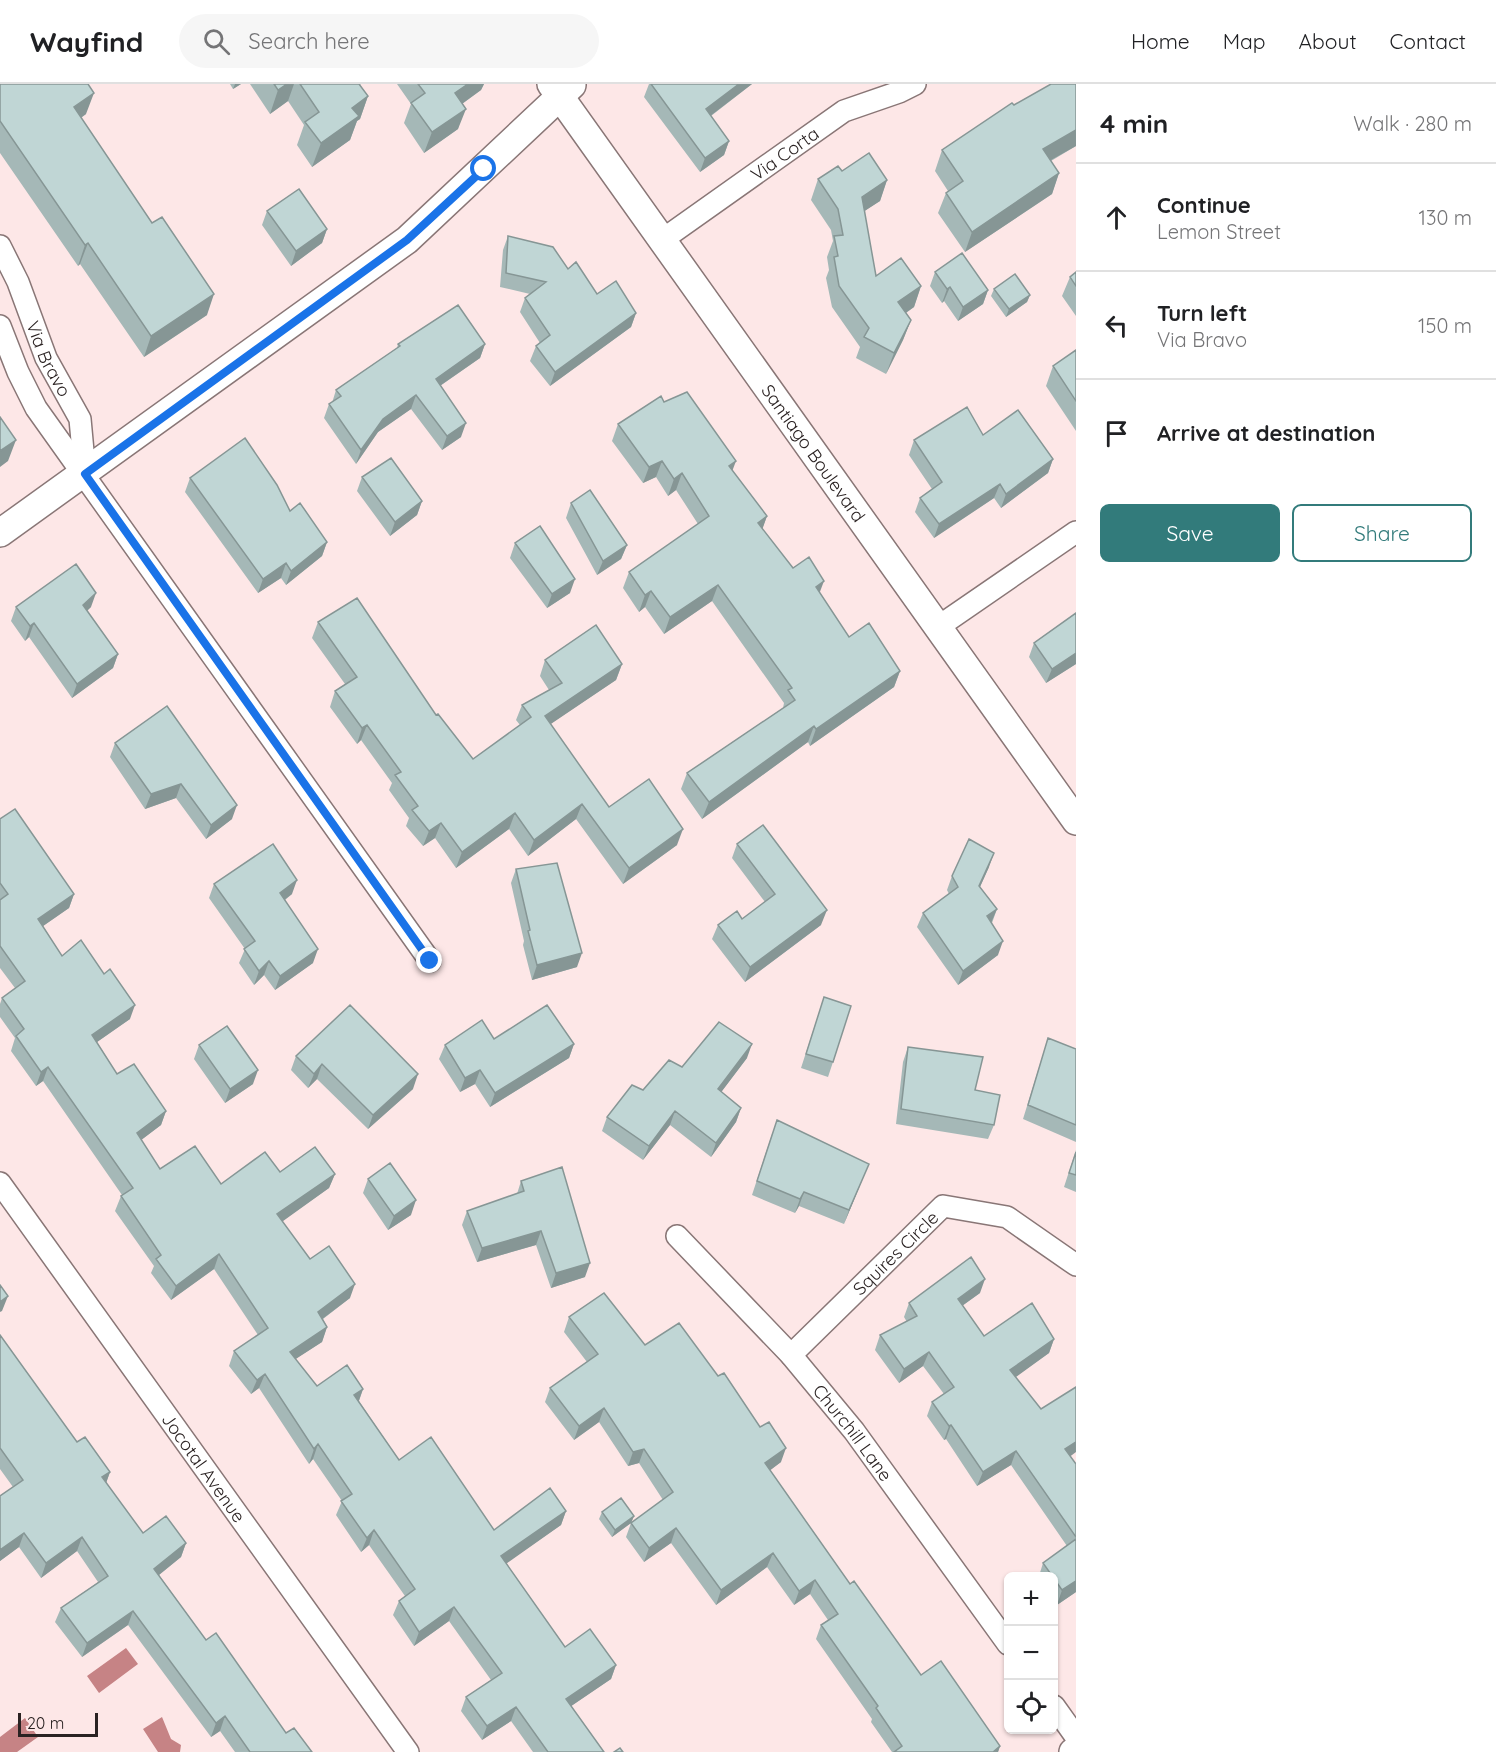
<!DOCTYPE html>
<meta charset="utf-8">
<style>
body{margin:0;font-family:Quicksand,sans-serif;background:#f6f6f6;color:#202124}
.controls{position:absolute;right:18px;bottom:18px;display:grid;overflow:hidden;border-radius:9px;box-shadow:0 2px 4px #0004}
.controls button{width:54px;height:54px;display:grid;place-items:center;padding:0;border:0;border-bottom:2px solid #e0e0e0;background:#fff;color:#202124;font:30px sans-serif}
.scale{position:absolute;left:18px;bottom:15px;width:80px;box-sizing:border-box;padding-left:6px;border:3px solid #2a2222;border-top:0;font-size:16px;line-height:21px;white-space:nowrap;color:#2a2222;-webkit-text-stroke:4px #fde7e7;paint-order:stroke}
.stop{position:absolute;width:18px;height:18px;margin:-14px;border:4px solid #1a73e8;border-radius:50%;background:#fff}
.stop.end{background:#1a73e8;border-color:#fff;box-shadow:0 2px 6px #0008}
.list{margin:0;padding:0;list-style:none}
h2{display:flex;justify-content:space-between;align-items:center;height:78px;margin:0;padding:0 24px;font-size:26px}
h2 small{font-size:20px;font-weight:400;color:#757577}
.list li{display:grid;grid-template-columns:39px 1fr auto;gap:18px;align-items:center;box-sizing:border-box;height:108px;padding:0 24px;border-top:2px solid #e0e0e0}
.list b{display:block;font-size:22px;white-space:nowrap}
.list p{margin:0;font-size:20px;white-space:nowrap;color:#757577}
.list em{font-size:20px;font-style:normal;color:#757577}
.actions{display:flex;gap:12px;padding:18px 24px}
.actions a{flex:1;padding:14px 0;border:2px solid #327b7b;border-radius:9px;text-align:center;font-size:21px;color:#327b7b}
.actions .main{background:#327b7b;color:#fff}
.icon{flex:none;width:33px;height:33px;fill:none;stroke:currentColor;stroke-width:2;stroke-linecap:round;stroke-linejoin:round}
.map{position:relative;flex:none;width:1076px;height:1668px;overflow:hidden}
header{display:flex;align-items:center;gap:36px;box-sizing:border-box;height:84px;padding:0 30px;background:#fff;border-bottom:2px solid #e0e0e0}
header strong{font-size:28px}
nav{display:flex;gap:33px;margin-inline-start:auto;font-size:21px}
.search{width:420px;height:54px;background:#f6f6f6;display:flex;align-items:center;gap:15px;box-sizing:border-box;padding:0 21px;border-radius:33px;color:#757577;font-size:22px}
main{display:flex}
aside{flex:1;background:#fff}
.map>svg:first-child{display:block}
</style>
<header>
<strong>Wayfind</strong>
<div class="search"><svg class="icon" aria-label="search" viewBox="0 0 24 24"><circle cx="10" cy="10" r="6"/><path d="M15 15l6 6"/></svg>Search here</div>
<nav><a>Home</a><a>Map</a><a>About</a><a>Contact</a></nav>
</header>
<main>
<div class="map">
<svg width="1076" height="1668" viewBox="0 0 1076 1668">
<rect width="100%" height="100%" fill="#fde7e7"/>
<path fill="#c68385" d="M126 1564 138 1580 99 1609 87 1592Z
M162 1633 171 1655 181 1661 180 1668H158L143 1645Z
M25 1634 38 1653 17 1668H0V1653Z"/>
<g fill="none" stroke-linecap="round" stroke-linejoin="round">
<defs>
<g id="minor">
<path id="s1" d="M662 156 844 27 899 8 915 0"/>
<path id="s2" d="M0 162 18 198 46 274 80 335 85 389"/>
<path d="M0 242 18 288 36 324 430 877"/>
<path d="M938 543 1076 448"/>
<path id="s3" d="M0 1099 408 1668"/>
<path id="s4" d="M677 1152 791 1271 854 1347 1008 1560"/>
<path id="s5" d="M791 1271 943 1122 1007 1133 1076 1181"/>
<path d="M1054 1622 1076 1653"/>
</g>
<g id="tertiary">
<path id="s6" d="M551 0 1076 737"/>
<path d="M0 449 407 156 572 1"/>
<path d="M1073 1668 1076 1666"/>
</g>
</defs>
<use href="#minor" stroke="#897676" stroke-width="24"/>
<use href="#tertiary" stroke="#897676" stroke-width="30"/>
<use href="#minor" stroke="#fff" stroke-width="21"/>
<use href="#tertiary" stroke="#fff" stroke-width="27"/>
</g>
<path fill="#a5b8b7" d="M0 0 86 30 81 34 207 231 144 273 80 180 78 182 0 69Z
M230 0H241L233 5Z
M250 0H361L360 1 368 12 360 35 357 37 350 56 312 83 297 61 304 41 288 17 270 30Z
M397 0H484L481 6 462 20 458 45 424 69 404 39 411 20Z
M649 0H752L711 32 729 57 724 71 700 88 644 13Z
M1076 0V62L1051 77 1059 89 1052 110 965 168 938 129 946 109 948 107 935 87 942 66 1014 21Z
M842 87 887 96 880 117 864 127 876 192 921 202 914 223 906 229 911 236 903 256 886 290 856 274 860 263 832 223 826 194 829 186 827 173 833 157 831 146 811 116 818 95Z
M267 127 327 145 322 159 291 182 262 141Z
M508 152 568 185 597 210 636 229 631 243 550 302 530 277 536 262 540 259 520 228 525 214 530 210 500 203 503 166Z
M935 188 988 206 983 220 958 237 944 217 942 219 930 202Z
M1076 188V232L1062 212 1070 193Z
M994 205 1030 211 1027 218 1006 233 991 212Z
M398 260H485L480 274 440 302 461 353 442 366 411 325 378 348 356 380 324 334 329 320 332 319 336 306 397 264Z
M1076 266V347L1046 302 1053 282Z
M664 318 732 387 767 432 762 445 793 484 820 509 849 553 900 587 894 603 810 662 808 658 702 735 681 705 687 689 783 624 784 619 712 517 664 550 645 523 639 528 623 504 629 488 698 440 676 406 668 412 656 393 643 399 612 357 618 340Z
M983 351 1053 375 1048 389 1001 424 994 414 934 454 915 428 920 414 932 405 909 371 914 356Z
M362 393 422 417 417 431 390 452 357 407Z
M190 394 290 427 327 458 322 472 286 501 281 494 258 509 185 408Z
M571 419 627 461 621 475 597 491 566 434Z
M515 459 570 509 547 524 510 474Z
M16 523H91L87 527 118 570 113 584 72 614 29 553 25 557 11 537Z
M1076 529V580L1046 599 1029 573 1034 559Z
M318 538 436 631 473 675 520 641 516 636 522 621 549 606 540 592 545 576 622 580 616 596 550 640 609 723 677 761 623 800 576 735 528 772 509 745 456 784 435 754 423 762 406 742 409 734 389 706 392 699 361 656 357 660 330 623 335 607 345 600 312 554Z
M167 622 232 735 206 755 176 714 145 725 110 673 115 659Z
M0 735 74 810 69 824 43 842 62 872 130 935 97 958 117 990 166 1027 161 1041 141 1056 160 1085 221 1100 280 1088 335 1090 329 1104 282 1137 310 1175 350 1214 323 1235 327 1243 322 1258 295 1275 317 1302 363 1305 359 1317 399 1376 494 1446 566 1427 561 1441 506 1479 565 1563 616 1581 611 1595 571 1622 604 1668H533L511 1637 482 1656 461 1627 466 1613 491 1596 449 1537 414 1562 393 1531 399 1517 405 1512 369 1461 361 1468 336 1431 342 1417 313 1375 309 1380 259 1304 251 1310 229 1282 234 1267 258 1251 214 1185 171 1216 151 1189 154 1182 115 1127 121 1112 122 1111 43 997 36 1002 11 967 15 954 0 933V920L2 914 15 904 0 884Z
M737 760 821 841 745 898 712 855 718 841 742 835 765 818 732 774Z
M989 783 980 803 997 825 992 839 998 871 958 901 917 843 923 829 949 810 947 806 952 792Z
M516 785 577 883 532 896 523 861 524 857 511 799Z
M214 800 292 810 285 816 313 879 275 906 264 891 254 901 239 879 245 865 209 814Z
M824 913 833 978 828 993 801 984Z
M1048 954 1076 965V1058L1023 1035Z
M494 955 574 960 569 974 490 1023 475 1000 460 1008 439 975 445 961Z
M199 961 253 1000 225 1019 194 975Z
M908 963 975 1006 994 1041 988 1055 896 1040 903 978Z
M296 972 413 1005 368 1045 317 995 308 1004 291 986Z
M747 974 721 1008 741 1024 736 1038 711 1073 670 1041 643 1076 602 1047 607 1033 643 1006 682 983Z
M772 1050 863 1094 844 1140 799 1122 795 1129 752 1111Z
M1076 1066V1108L1064 1103Z
M368 1095 411 1131 388 1146 363 1109Z
M521 1097 585 1193 551 1204 536 1161 477 1178 462 1141 467 1127 517 1110Z
M980 1209 962 1222 984 1252 1054 1255 1049 1269 1015 1293 1076 1380V1508L1057 1521 1053 1515V1492H1039L1043 1479 1067 1462 1011 1381 977 1402 946 1355 944 1356 927 1332 932 1318 944 1310 923 1282 899 1299 875 1266 880 1251 907 1238 904 1233 909 1219Z
M569 1233 645 1261 781 1378 770 1386 850 1500 921 1591 1000 1662 998 1668H892L871 1638 872 1635 816 1555 821 1541 828 1536 810 1510 794 1521 767 1483 716 1521 671 1459 644 1478 626 1453 631 1439 663 1416 639 1379 628 1382 599 1338 574 1356 545 1318 550 1304 587 1278 564 1248Z
M0 1251 77 1358 110 1388 106 1399 143 1449 186 1459 181 1473 159 1491 206 1556 286 1649 311 1668H235L220 1647 211 1653 128 1541 82 1573 55 1538 61 1524 98 1498 77 1467 41 1494 19 1463 0 1477V1412L13 1403 0 1385Z
M602 1428 634 1432 631 1439 612 1453 599 1435Z"/>
<path fill="#869695" d="M235 0H241L233 5Z
M287 0H294L288 17 270 30 278 6Z
M468 0H484L481 6 448 30 455 9Z
M739 0H752L701 39 706 25Z
M94 9 86 30 66 44 74 23Z
M368 12 360 35 357 37 350 56 312 83 321 59 352 24Z
M466 25 458 45 424 69 432 48Z
M1076 46V62L1035 85 1043 65Z
M729 57 724 71 700 88 705 74Z
M1059 89 1052 110 965 168 972 148Z
M887 96 880 117 854 134 862 113Z
M327 145 322 159 291 182 296 167Z
M88 159 80 180 78 182 85 161Z
M921 202 914 223 891 239 898 218Z
M950 203 944 217 942 219 947 205Z
M988 206 983 220 958 237 963 223Z
M214 210 207 231 144 273 151 252Z
M1030 211 1027 218 1006 233 1009 225Z
M636 229 631 243 550 302 555 288Z
M911 236 903 256 886 290 894 269Z
M485 260 480 274 431 308 436 295Z
M416 311 411 325 378 348 356 380 361 366 383 335Z
M466 339 461 353 442 366 447 352Z
M16 356 8 377 0 383V367Z
M1053 375 1048 389 1001 424 1006 410Z
M662 377 656 393 643 399 649 383Z
M736 377 730 393 729 382Z
M682 389 676 406 668 412 674 395Z
M1000 400 994 414 934 454 939 440Z
M422 417 417 431 390 452 395 438Z
M767 432 761 449 758 439Z
M327 458 322 472 286 501 291 487Z
M627 461 621 475 597 491 603 477Z
M286 479 281 494 258 509 263 495Z
M575 495 570 509 547 524 552 510Z
M824 497 818 513 816 503Z
M718 501 712 517 664 550 670 533Z
M651 507 645 523 639 528 645 511Z
M96 509 91 523 78 535 83 521Z
M34 539 29 553 25 557 30 542Z
M1076 569V580L1046 599 1052 585Z
M118 570 113 584 72 614 77 600Z
M622 580 616 596 539 648 545 632Z
M900 587 894 603 810 662 816 645Z
M367 641 361 656 357 660 362 644Z
M814 642 808 658 702 735 709 718Z
M181 700 176 714 145 725 151 710Z
M582 720 576 735 528 772 534 756Z
M237 721 232 735 206 755 211 741Z
M515 729 509 745 456 784 462 768Z
M441 739 435 754 423 762 429 747Z
M683 745 677 761 623 800 629 784Z
M994 769 989 783 974 816 979 802Z
M297 796 292 810 275 823 280 809Z
M74 810 69 824 33 849 38 835Z
M997 825 991 839 987 832Z
M827 826 821 841 745 898 750 883Z
M1003 857 998 871 958 901 963 887Z
M318 865 313 879 275 906 280 892Z
M582 869 577 883 532 896 537 881Z
M269 877 264 891 254 901 259 887Z
M135 921 130 935 87 965 92 951Z
M574 960 569 974 490 1023 495 1009Z
M752 960 747 974 713 1019 718 1005Z
M322 980 317 995 308 1004 314 990Z
M48 983 43 997 36 1002 41 988Z
M258 986 253 1000 225 1019 230 1005Z
M480 986 475 1000 460 1008 465 994Z
M418 990 413 1005 368 1045 373 1031Z
M741 1024 736 1038 711 1073 716 1059Z
M166 1027 161 1041 132 1063 137 1049Z
M675 1027 670 1041 643 1076 649 1062Z
M869 1080 863 1094 844 1140 849 1126Z
M335 1090 329 1104 272 1145 277 1130Z
M804 1108 799 1122 795 1129 800 1115Z
M416 1116 411 1131 388 1146 394 1132Z
M541 1147 536 1161 477 1178 482 1164Z
M219 1170 214 1185 171 1216 176 1202Z
M590 1179 585 1193 551 1204 556 1189Z
M985 1195 980 1209 952 1229 958 1215Z
M355 1200 350 1214 313 1242 318 1228Z
M8 1212 2 1227 0 1228V1218Z
M327 1243 322 1258 285 1282 290 1268Z
M1054 1255 1049 1269 1005 1301 1010 1286Z
M929 1268 923 1282 899 1299 904 1285Z
M265 1290 259 1304 251 1310 257 1296Z
M363 1305 358 1319 354 1311Z
M604 1324 599 1338 574 1356 579 1342Z
M951 1341 946 1355 944 1356 949 1342Z
M1076 1358V1368L1060 1380 1065 1365Z
M318 1360 313 1375 309 1380 314 1365Z
M786 1364 781 1378 760 1394 765 1379Z
M644 1365 639 1379 628 1382 633 1368Z
M1016 1367 1011 1381 977 1402 983 1388Z
M110 1388 105 1402 102 1393Z
M566 1427 561 1441 496 1487 501 1472Z
M634 1432 631 1439 612 1453 615 1446Z
M676 1444 671 1459 644 1478 649 1464Z
M374 1446 369 1461 361 1468 367 1454Z
M24 1449 19 1463 0 1477V1466Z
M82 1453 77 1467 41 1494 46 1479Z
M186 1459 181 1473 149 1499 154 1485Z
M773 1469 767 1483 716 1521 721 1506Z
M815 1496 810 1510 794 1521 799 1507Z
M1076 1497V1508L1057 1521 1062 1506Z
M454 1523 449 1537 414 1562 419 1548Z
M133 1527 128 1541 82 1573 87 1559Z
M616 1581 611 1595 561 1629 566 1615Z
M516 1623 511 1637 482 1656 487 1642Z
M225 1632 220 1647 211 1653 216 1639Z
M1000 1662 998 1668H993Z"/>
<path fill="#c0d6d5" stroke="#869695" stroke-width="1.5" d="M0 0H88L94 9 74 23 152 139 162 133 214 210 151 252 88 159 85 161 0 37Z
M274 0H287L278 6Z
M300 0H359L368 12 352 24 359 32 321 59 305 38 319 28Z
M418 0H468L455 9 466 25 432 48 411 19 425 9Z
M651 0H739L706 25 729 57 705 74Z
M1051 0H1076V46L1043 65 1059 89 972 148 946 109 963 97 942 66 1012 19 1014 21Z
M869 69 887 96 862 113 876 192 901 174 921 202 898 218 911 236 894 269 864 253 869 244 839 202 834 173 838 172 834 152 843 151 838 125 818 95 838 82 842 87Z
M299 105 327 145 296 167 267 127Z
M508 152 553 163 568 185 576 178 597 210 616 197 636 229 555 288 536 262 550 251 525 214 546 198 506 189Z
M962 169 988 206 963 223 950 203 947 205 935 188Z
M1076 188V202L1070 193Z
M1015 190 1030 211 1009 225 994 205Z
M458 221 485 260 436 295 466 339 447 352 416 311 383 335 361 366 329 320 341 312 336 306 400 262 398 260Z
M1076 266V317L1053 282Z
M687 308 736 377 729 382 767 432 758 439 793 484 809 473 824 497 816 503 849 553 869 539 900 587 816 645 814 642 709 718 687 689 795 616 788 606 792 604 718 501 670 533 651 507 645 511 629 488 709 432 682 389 674 395 662 377 649 383 618 340 661 312 664 318Z
M967 323 983 351 1018 326 1053 375 1006 410 1000 400 939 440 920 414 942 398 914 356Z
M0 333 16 356 0 367Z
M245 354 277 401 290 427 300 419 327 458 291 487 286 479 263 495 190 394Z
M391 374 422 417 395 438 362 393Z
M590 406 627 461 603 477 571 419Z
M540 442 575 495 552 510 515 459Z
M76 480 96 509 83 521 118 570 77 600 34 539 30 542 16 523Z
M357 514 436 631 438 630 473 675 531 633 522 621 562 599 545 576 596 541 622 580 545 632 609 723 649 695 683 745 629 784 582 720 534 756 515 729 462 768 441 739 429 747 412 726 418 722 395 691 401 688 367 641 362 644 335 607 357 593 318 538Z
M1076 529V569L1052 585 1034 559Z
M167 622 237 721 211 741 181 700 151 710 115 659Z
M15 725 74 810 38 835 62 872 81 856 104 890 110 885 135 921 92 951 117 990 134 980 166 1027 137 1049 160 1085 195 1062 221 1100 265 1068 280 1088 315 1063 335 1090 277 1130 310 1175 329 1162 355 1200 318 1228 327 1243 290 1268 317 1302 347 1281 363 1305 354 1311 399 1376 431 1353 494 1446 550 1404 566 1427 501 1472 565 1563 590 1545 616 1581 566 1615 604 1668H548L516 1623 487 1642 466 1613 502 1589 454 1523 419 1548 399 1517 415 1505 374 1446 367 1454 341 1417 352 1410 318 1360 314 1365 265 1290 257 1296 234 1267 268 1244 219 1170 176 1202 156 1175 161 1171 121 1112 133 1104 48 983 41 988 16 952 24 945 2 914 25 897 0 862V816L8 810 0 799V735Z
M763 741 827 826 750 883 718 841 737 827 742 835 775 810 737 760Z
M969 755 994 769 979 802 997 825 987 832 1003 857 963 887 923 829 958 803 952 792Z
M273 760 297 796 280 809 318 865 280 892 269 877 259 887 244 865 255 857 214 800Z
M557 779 582 869 537 881 528 847 530 846 516 785Z
M824 913 851 922 833 978 806 970Z
M350 921 418 990 373 1031 322 980 314 990 296 972Z
M547 921 574 960 495 1009 480 986 465 994 445 961 482 936 494 955Z
M719 938 752 960 718 1005 741 1024 716 1059 675 1027 649 1062 607 1033 632 1001 643 1006 669 976 682 983Z
M227 942 258 986 230 1005 199 961Z
M1048 954 1076 965V1041L1028 1021Z
M908 963 983 973 975 1006 1000 1011 994 1041 901 1025Z
M777 1036 869 1080 849 1126 804 1108 800 1115 757 1097Z
M1076 1068V1091L1069 1089Z
M390 1079 416 1116 394 1132 368 1095Z
M562 1083 590 1179 556 1189 541 1147 482 1164 467 1127 524 1107 521 1097Z
M971 1173 985 1195 958 1215 984 1252 1032 1219 1054 1255 1010 1286 1041 1325 1076 1303V1358L1065 1365 1076 1380V1453L1016 1367 983 1388 951 1341 949 1342 932 1318 954 1303 929 1268 904 1285 880 1251 917 1232 909 1219Z
M0 1201 8 1212 0 1218Z
M604 1209 645 1261 679 1239 718 1292 724 1289 760 1343 769 1338 786 1364 765 1379 850 1500 854 1497 921 1591 941 1577 1000 1662 993 1668H894L902 1662 876 1624 878 1622 821 1541 838 1530 815 1496 799 1507 773 1469 721 1506 676 1444 649 1464 631 1439 673 1408 644 1365 633 1368 604 1324 579 1342 550 1304 598 1270 569 1233Z
M0 1251 77 1358 85 1353 110 1388 102 1393 143 1449 166 1432 186 1459 154 1485 206 1556 216 1549 286 1649 294 1644 312 1668H250L225 1632 216 1639 133 1527 87 1559 61 1524 108 1492 82 1453 46 1479 24 1449 0 1466V1412L23 1396 0 1364Z
M621 1414 634 1432 615 1446 602 1428Z
M1076 1455V1497L1062 1506 1043 1479Z
M620 1664 623 1668H614Z"/>
<g fill="none" stroke-linecap="round" stroke-linejoin="round">
<path stroke="#1a73e8" stroke-width="8" d="M430 877 85 390 407 156 484 85"/>
</g>
<g text-anchor="middle" dominant-baseline="central" stroke-width="6" stroke-linejoin="round" paint-order="stroke">
<g font-size="18" fill="#2a2222" stroke="#fde7e7">
<text stroke="none"><textPath href="#s1" startOffset="150">Via Corta</textPath></text>
<text stroke="none"><textPath href="#s2" startOffset="123">Via Bravo</textPath></text>
<text stroke="none"><textPath href="#s6" startOffset="453">Santiago Boulevard</textPath></text>
<text stroke="none"><textPath href="#s5" startOffset="146">Squires Circle</textPath></text>
<text stroke="none"><textPath href="#s4" startOffset="264">Churchill Lane</textPath></text>
<text stroke="none"><textPath href="#s3" startOffset="350">Jocotal Avenue</textPath></text>
</g>
</g>
</svg>
<div class="controls">
<button>+</button>
<button>−</button>
<button><svg class="icon" aria-label="locate" viewBox="0 0 24 24"><circle cx="12" cy="12" r="6"/><path d="M12 2v4M12 18v4M2 12h4M18 12h4"/></svg></button>
</div>
<div class="scale">20 m</div>
<div class="stop" style="left:484px;top:85px"></div>
<div class="stop end" style="left:430px;top:877px"></div>
</div>
<aside>
<h2>4 min<small>Walk · 280 m</small></h2>
<ul class="list">
<li><svg class="icon" aria-label="ahead" viewBox="0 0 24 24"><path d="M12 20V5M6 11l6-6 6 6"/></svg><div><b>Continue</b><p>Lemon Street</p></div><em>130 m</em></li>
<li><svg class="icon" aria-label="left" viewBox="0 0 24 24"><path d="M17 20v-9H6M10 6l-5 5 5 5"/></svg><div><b>Turn left</b><p>Via Bravo</p></div><em>150 m</em></li>
<li><svg class="icon" aria-label="arrive" viewBox="0 0 24 24"><path d="M6 21V4h12l-3 4 3 4H6"/></svg><div><b>Arrive at destination</b></div></li>
</ul>
<div class="actions"><a class="main">Save</a><a>Share</a></div>
</aside>
</main>
